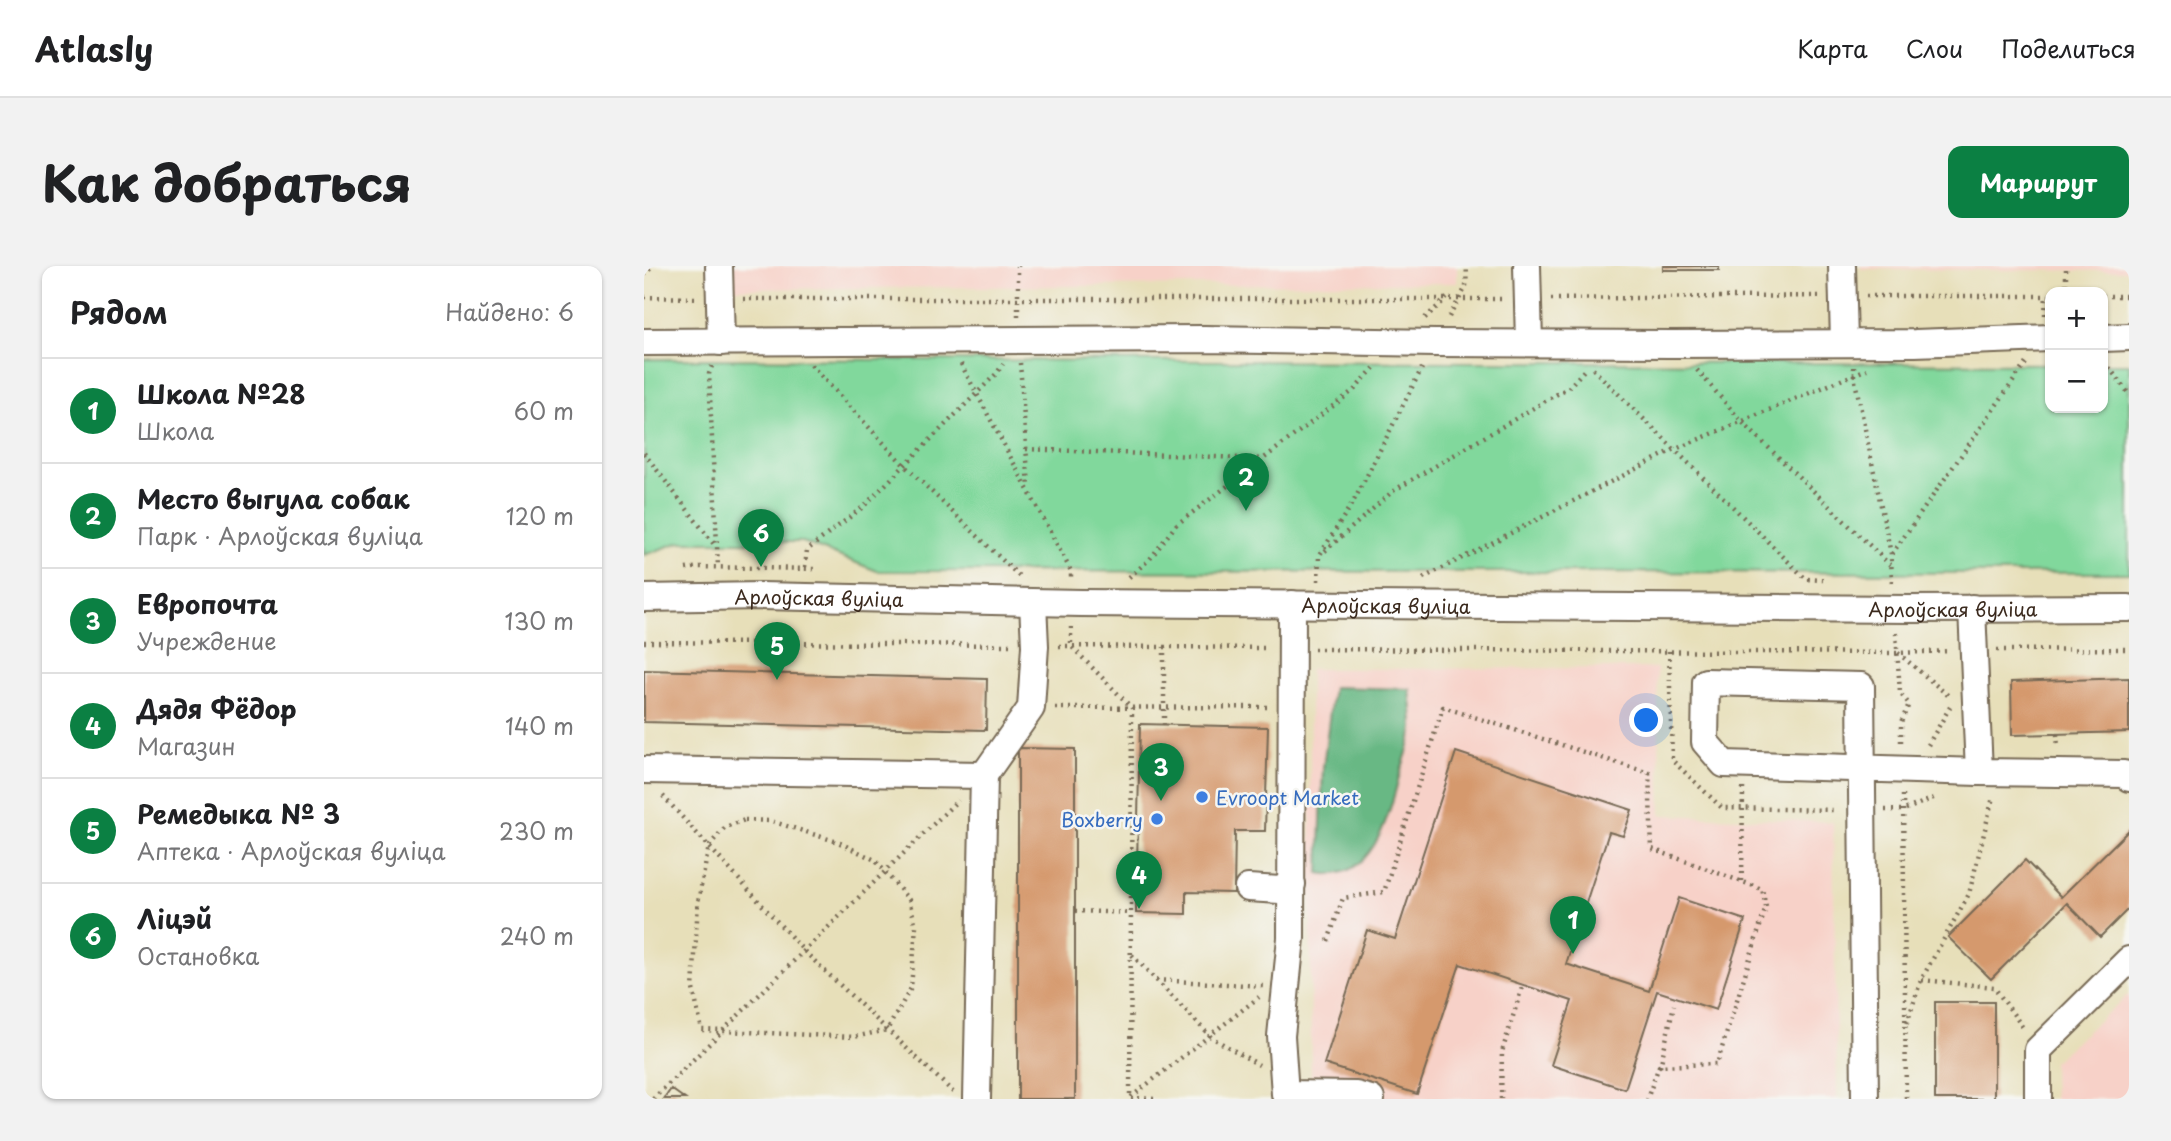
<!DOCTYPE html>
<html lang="ru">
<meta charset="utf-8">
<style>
body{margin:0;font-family:"Playpen Sans",sans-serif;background:#f2f2f2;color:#202124}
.controls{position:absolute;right:21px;top:21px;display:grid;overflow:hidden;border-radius:14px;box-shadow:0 2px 5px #0004}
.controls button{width:63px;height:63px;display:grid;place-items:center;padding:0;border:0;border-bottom:2px solid #e0e0e0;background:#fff;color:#202124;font:35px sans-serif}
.you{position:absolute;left:1003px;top:455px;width:24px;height:24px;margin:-18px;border:5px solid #fff;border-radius:50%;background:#1a73e8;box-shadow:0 0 0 10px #1a73e833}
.badge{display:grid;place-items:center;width:46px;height:46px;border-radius:50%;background:#0b8043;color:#fff;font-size:23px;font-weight:700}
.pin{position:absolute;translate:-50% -58px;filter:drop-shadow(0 2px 4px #0008)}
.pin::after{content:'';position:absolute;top:37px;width:24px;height:21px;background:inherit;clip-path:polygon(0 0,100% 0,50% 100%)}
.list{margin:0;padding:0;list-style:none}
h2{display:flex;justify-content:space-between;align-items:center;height:91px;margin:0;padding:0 28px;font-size:30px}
h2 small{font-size:23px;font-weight:400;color:#757577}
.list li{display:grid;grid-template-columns:46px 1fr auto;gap:21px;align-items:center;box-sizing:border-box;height:105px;padding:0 28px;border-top:2px solid #e0e0e0}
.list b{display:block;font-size:26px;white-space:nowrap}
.list p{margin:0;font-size:23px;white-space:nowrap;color:#757577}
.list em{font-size:23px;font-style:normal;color:#757577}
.map{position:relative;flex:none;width:1485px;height:833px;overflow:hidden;border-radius:14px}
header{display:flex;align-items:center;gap:42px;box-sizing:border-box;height:98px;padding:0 35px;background:#fff;border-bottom:2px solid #e0e0e0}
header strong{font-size:33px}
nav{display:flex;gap:38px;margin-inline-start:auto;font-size:24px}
.intro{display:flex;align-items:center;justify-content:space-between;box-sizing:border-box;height:168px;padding:0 42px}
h1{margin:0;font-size:49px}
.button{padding:18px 32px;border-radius:14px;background:#0b8043;color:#fff;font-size:24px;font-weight:700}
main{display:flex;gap:42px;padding:0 42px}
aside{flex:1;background:#fff;border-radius:14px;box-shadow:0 2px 5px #0004}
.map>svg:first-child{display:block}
</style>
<header>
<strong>Atlasly</strong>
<nav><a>Карта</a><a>Слои</a><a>Поделиться</a></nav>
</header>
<div class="intro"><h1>Как добраться</h1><a class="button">Маршрут</a></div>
<main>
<aside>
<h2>Рядом<small>Найдено: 6</small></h2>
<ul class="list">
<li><span class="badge">1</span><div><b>Школа №28</b><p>Школа</p></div><em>60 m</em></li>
<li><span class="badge">2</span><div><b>Место выгула собак</b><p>Парк · Арлоўская вуліца</p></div><em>120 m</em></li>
<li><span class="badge">3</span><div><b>Европочта</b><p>Учреждение</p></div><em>130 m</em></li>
<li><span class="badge">4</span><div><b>Дядя Фёдор</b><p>Магазин</p></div><em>140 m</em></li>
<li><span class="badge">5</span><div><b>Ремедыка № 3</b><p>Аптека · Арлоўская вуліца</p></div><em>230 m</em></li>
<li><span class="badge">6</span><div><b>Ліцэй</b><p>Остановка</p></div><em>240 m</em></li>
</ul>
</aside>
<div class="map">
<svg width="1485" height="833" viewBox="0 0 1485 833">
<rect width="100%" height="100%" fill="#f6f6f2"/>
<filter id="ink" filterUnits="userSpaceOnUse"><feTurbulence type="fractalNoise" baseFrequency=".0143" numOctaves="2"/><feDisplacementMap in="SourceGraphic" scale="14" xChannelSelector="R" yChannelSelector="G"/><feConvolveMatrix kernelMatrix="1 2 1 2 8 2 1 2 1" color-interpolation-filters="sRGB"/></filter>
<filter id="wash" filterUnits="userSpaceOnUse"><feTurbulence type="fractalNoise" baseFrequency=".00686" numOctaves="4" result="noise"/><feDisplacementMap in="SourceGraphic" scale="28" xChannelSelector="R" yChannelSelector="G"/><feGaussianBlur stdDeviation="1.57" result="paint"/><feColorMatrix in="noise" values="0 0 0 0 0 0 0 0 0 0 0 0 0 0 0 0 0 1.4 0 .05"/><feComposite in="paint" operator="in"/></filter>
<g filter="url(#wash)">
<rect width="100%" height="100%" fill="#e7dfb9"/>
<path fill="#f7d1c8" d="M88 0H813V17L87 23Z
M1217 0H1485V5L1217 3Z
M1013 402 1017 549 1189 556 1193 833H667L666 403Z
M1485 728V833H1410L1409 796Z"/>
<path fill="#81d89c" stroke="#5e815d" stroke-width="2" d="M0 93 1406 98V142H1459V98H1485V307L233 305 159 276H36L0 289Z"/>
<path fill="#68b884" stroke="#527151" stroke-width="2" d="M689 421 766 423C767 435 769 449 769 461 768 476 760 494 756 508 745 548 729 618 675 607L679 502Z"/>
<g id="blocks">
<path fill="#d5996d" d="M1019 0H1075V4H1019Z
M0 404 343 413 342 464 0 456Z
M1485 412V466L1368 469 1367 416Z
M496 458 624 461 621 565H591L590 627 542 626V648L492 647Z
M374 482 431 483V833H374Z
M812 486 988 544 979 570 965 566 922 698 1005 725 1035 632 1101 654 1072 744 1013 725 981 823 907 799 928 735 816 698 773 828 680 798 723 664 751 673Z
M1485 564V642L1456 671 1423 637 1347 713 1304 671 1381 594 1417 631Z
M1291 736H1350V833H1291Z
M27 823 41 833H20Z"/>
</g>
</g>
<g filter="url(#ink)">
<use href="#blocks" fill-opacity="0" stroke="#776954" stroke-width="2"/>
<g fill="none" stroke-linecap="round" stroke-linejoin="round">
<defs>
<g id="minor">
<path d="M75 0 77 76"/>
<path d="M883 0 885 77"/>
<path d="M1198 0 1200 76"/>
<path d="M1459 72 1485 71"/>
<path d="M0 76 560 73 791 77 1028 78 1271 77 1406 72"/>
<path id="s1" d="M0 332 117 330 437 337 1266 343 1485 342"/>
<path d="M648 338 647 672 637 770 641 828 712 829 727 833"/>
<path d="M1328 342 1335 506 1480 508 1485 512"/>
<path d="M0 504 340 509"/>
<path d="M604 622 636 624 648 618"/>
<path d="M333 833 340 509 387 442 391 380 389 337"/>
<path d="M1221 833 1217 420 1062 416 1061 476 1080 498 1335 506"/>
<path d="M1394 833V784L1485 694"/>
</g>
</defs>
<use href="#minor" stroke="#776954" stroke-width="30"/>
<path stroke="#776954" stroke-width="4.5" stroke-dasharray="2 5" stroke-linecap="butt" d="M0 9 9 0
M1422 26V0
M1222 30H1406
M1459 30H1485
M0 31 52 32
M99 33H860
M907 33 1175 30
M1401 49 1402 30
M374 50V0
M805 51 822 21 823 0
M781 52 803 32
M1461 96 1485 128
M376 97 385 221
M317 98 427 305V314
M167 99 261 200 375 310
M68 100 65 108 74 301
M1210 101V110L1247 288 1248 320
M949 103 1162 313 1179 314
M1053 104 1098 156 1246 299
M382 183 619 193
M0 187 72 281
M681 285 749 225 925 121 942 102
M1248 288 1382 97
M161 301 163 284 219 241 353 107 359 98
M42 303 55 301 173 303
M485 311 506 293 532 259 710 124 730 102
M779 312 1027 185 1223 103
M674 315 675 290 712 231 778 102
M427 361V380L488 442 486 833
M1252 367 1256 427 1265 438 1257 456V479
M0 376 368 379
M133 378V407
M415 380 623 382
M670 383 1254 387 1306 385
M1353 384 1485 383
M1025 385 1028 494 1078 542 1193 544
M1254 387 1306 431
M411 442 623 441
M520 459V381
M1413 468 1414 482
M1284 479 1306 441
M1259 529 1262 833
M19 530 160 685 309 826
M1241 544H1260L1292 531
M101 554 127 555 194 576 231 594 265 634 272 660 267 722 243 764 210 771 58 764 49 723 54 636 65 580 81 561Z
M1098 615 1099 521
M431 645 487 647
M684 675 699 632 740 626 799 441 1005 507 1008 583 1118 623 1122 641 1073 798 1015 800 1003 833
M488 689 567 771 615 799
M512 714 619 720
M1278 714 1350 721 1380 763
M1263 757 1277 714 1325 628 1349 531
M1016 801 1030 739
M487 831 615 731
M487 832 513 833
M9 833 314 534
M857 833 858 786 879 718"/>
<use href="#minor" stroke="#fff" stroke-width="26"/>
</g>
</g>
<g fill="#3f7fe0" stroke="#f6f6f2" stroke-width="2.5">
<circle cx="558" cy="531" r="7"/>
<circle cx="513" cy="553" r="7"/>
</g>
<g text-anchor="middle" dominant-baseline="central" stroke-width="5" stroke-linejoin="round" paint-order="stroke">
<g font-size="19" fill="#3b2a1e" stroke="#f6f6f2">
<text stroke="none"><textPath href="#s1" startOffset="175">Арлоўская вуліца</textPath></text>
<text stroke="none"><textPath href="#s1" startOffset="742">Арлоўская вуліца</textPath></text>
<text stroke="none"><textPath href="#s1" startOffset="1309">Арлоўская вуліца</textPath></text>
</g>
<g font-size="19" fill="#366cbe" stroke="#f6f6f2" text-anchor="start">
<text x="572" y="531">Evroopt Market</text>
<text x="499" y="553" text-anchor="end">Boxberry</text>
</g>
</g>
</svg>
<div class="controls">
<button>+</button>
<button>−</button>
</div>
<div class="you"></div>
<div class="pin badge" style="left:929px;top:688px">1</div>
<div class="pin badge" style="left:602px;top:245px">2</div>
<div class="pin badge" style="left:517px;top:535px">3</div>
<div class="pin badge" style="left:495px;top:643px">4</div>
<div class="pin badge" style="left:133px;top:414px">5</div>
<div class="pin badge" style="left:117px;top:301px">6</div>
</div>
</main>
